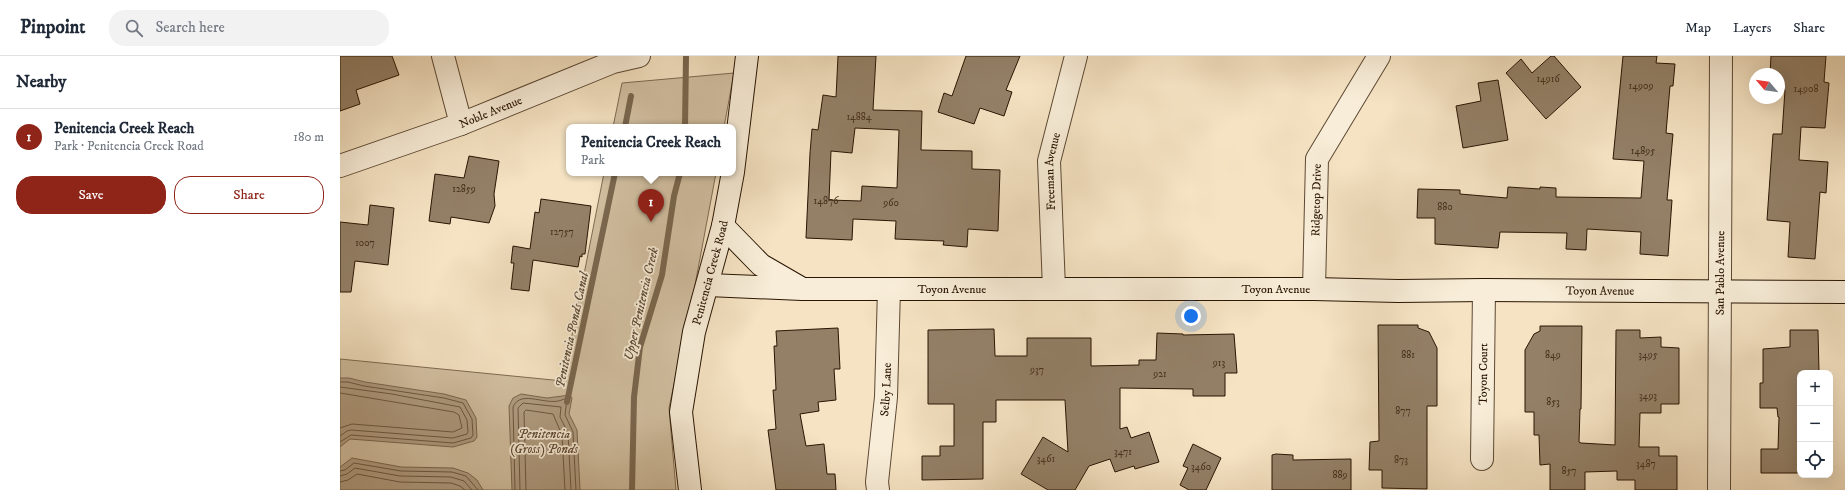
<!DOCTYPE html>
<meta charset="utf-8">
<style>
body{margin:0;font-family:"IM FELL DW Pica",serif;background:#f2f2f3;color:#1f2937}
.controls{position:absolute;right:12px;bottom:12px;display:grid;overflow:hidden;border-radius:8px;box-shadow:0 4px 16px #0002}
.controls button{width:36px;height:36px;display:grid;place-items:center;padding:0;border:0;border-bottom:1px solid #e0e1e3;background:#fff;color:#1f2937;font:20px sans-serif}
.compass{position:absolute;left:1409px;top:12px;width:36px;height:36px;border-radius:50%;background:#fff;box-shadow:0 4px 16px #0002;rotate:299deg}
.you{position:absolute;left:851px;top:260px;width:14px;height:14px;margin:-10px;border:3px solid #fff;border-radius:50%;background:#1a73e8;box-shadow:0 0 0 6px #1a73e833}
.badge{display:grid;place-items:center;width:26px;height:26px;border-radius:50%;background:#8f2418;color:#fff;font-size:13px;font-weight:700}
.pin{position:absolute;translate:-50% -33px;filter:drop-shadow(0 1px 2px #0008)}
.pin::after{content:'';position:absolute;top:21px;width:14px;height:12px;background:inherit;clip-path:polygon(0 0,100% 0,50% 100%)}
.popup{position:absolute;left:226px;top:68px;width:170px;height:52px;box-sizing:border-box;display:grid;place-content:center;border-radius:8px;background:#fff;filter:drop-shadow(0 1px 3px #0005);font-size:13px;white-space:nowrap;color:#747a83}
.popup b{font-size:15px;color:#1f2937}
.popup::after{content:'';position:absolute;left:50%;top:100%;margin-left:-8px;border:8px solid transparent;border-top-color:#fff}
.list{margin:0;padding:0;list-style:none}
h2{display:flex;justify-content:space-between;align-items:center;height:52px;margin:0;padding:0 16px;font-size:17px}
h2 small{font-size:13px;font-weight:400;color:#747a83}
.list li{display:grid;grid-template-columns:26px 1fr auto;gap:12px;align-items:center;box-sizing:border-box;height:56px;padding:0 16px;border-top:1px solid #e0e1e3}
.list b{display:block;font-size:15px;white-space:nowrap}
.list p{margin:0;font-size:13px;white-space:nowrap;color:#747a83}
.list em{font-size:13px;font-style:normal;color:#747a83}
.actions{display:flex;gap:8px;padding:12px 16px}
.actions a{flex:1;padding:9px 0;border:1px solid #8f2418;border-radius:16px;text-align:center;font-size:14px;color:#8f2418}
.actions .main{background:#8f2418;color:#fff}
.icon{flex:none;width:22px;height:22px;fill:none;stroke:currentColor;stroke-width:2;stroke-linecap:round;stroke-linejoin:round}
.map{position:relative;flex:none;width:1505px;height:434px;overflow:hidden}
header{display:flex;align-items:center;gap:24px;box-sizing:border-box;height:56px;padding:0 20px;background:#fff;border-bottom:1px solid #e0e1e3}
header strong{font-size:19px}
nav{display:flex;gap:22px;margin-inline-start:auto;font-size:14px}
.search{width:280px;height:36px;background:#f2f2f3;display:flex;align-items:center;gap:10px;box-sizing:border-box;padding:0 14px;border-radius:16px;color:#747a83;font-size:15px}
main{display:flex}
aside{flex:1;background:#fff}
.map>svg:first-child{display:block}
</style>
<header>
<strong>Pinpoint</strong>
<div class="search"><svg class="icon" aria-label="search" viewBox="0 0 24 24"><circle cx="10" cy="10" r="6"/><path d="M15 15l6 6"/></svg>Search here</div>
<nav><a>Map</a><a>Layers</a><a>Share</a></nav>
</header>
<main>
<aside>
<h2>Nearby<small></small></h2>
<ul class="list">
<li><span class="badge">1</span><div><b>Penitencia Creek Reach</b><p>Park · Penitencia Creek Road</p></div><em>180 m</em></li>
</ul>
<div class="actions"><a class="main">Save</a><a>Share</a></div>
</aside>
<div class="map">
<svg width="1505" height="434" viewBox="0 0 1505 434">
<rect width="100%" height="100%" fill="#f5e3c3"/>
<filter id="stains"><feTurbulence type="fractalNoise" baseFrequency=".005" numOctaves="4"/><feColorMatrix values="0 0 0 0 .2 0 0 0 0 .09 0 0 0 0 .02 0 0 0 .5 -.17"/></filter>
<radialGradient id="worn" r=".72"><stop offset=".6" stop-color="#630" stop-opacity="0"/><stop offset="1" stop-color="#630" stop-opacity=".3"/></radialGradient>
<path fill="#d2c0a2" stroke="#7e6a52" d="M394 17 384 71H273L282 27Z
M264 117H376L355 229 329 352 336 434H0V303L223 325Z"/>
<path fill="#b09d82" stroke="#7a674f" d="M0 322H9L25 326 104 338 126 344 136 362 137 381 134 385 113 391 10 383 0 391Z
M181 338 207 342 230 339 232 342 229 358 237 374 240 434H172L169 350 173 342Z
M12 402 61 411 113 412 128 417 137 424 143 434H0V411Z"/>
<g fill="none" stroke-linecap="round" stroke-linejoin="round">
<path stroke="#6c5942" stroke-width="1" d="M0 326H8L24 330 104 342 123 347 132 363 133 379 131 382 113 387 11 379 0 386
M0 331 52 338 120 351 127 364 128 376 127 378 113 382 11 374 7 375 0 380
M0 337 114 356 119 359 122 372 113 376 12 368 0 372
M0 415 5 414 14 407 61 415 112 416 126 420 138 434
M0 420 7 418 15 412 60 420 111 421 124 425 132 434
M0 426 8 424 17 418 60 426 111 427 120 430 125 434
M175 434 173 351C181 332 208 352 224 343H227L225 359 233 376 236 434
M180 434 178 352 183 347 221 351 220 361 228 377 231 434
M186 434 184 356 186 354 213 358 222 379 225 434"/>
<path stroke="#7a674f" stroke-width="6" d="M285 71 291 40
M345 71 346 0
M227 346 275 117
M292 434 294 341 300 291 322 219 334 140 340 117"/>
</g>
<path fill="#938067" stroke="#291503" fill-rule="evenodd" d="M0 0H52L59 19 16 34 20 48 0 55Z
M498 0H536L533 54 582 55 581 94 632 95V113L660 114 658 175 628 173 627 191 603 189 604 185 555 183 556 165 513 163 512 184 466 182 470 97 472 73 478 74 483 39 496 41ZM515 72 559 74 557 132 522 130 521 145 489 144 491 95 512 97Z
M626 0H680L666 34 672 36 664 60 640 52 634 68 598 56 604 37 612 40Z
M1211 0H1214L1241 31 1206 63 1166 17 1181 3 1192 17Z
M1283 0H1317L1316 7 1335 8 1333 30H1330L1326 77 1333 78 1327 144H1332L1328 200 1300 198 1301 176 1247 173 1246 194 1226 193 1227 177 1160 176 1158 192 1095 188V162H1077L1078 133 1120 134V138L1167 142 1168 131 1200 133V131L1216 132V141L1301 142 1304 105 1273 103Z
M1431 0H1486L1484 26 1489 27 1485 72 1461 71 1459 104 1488 106 1486 137 1480 136 1475 203 1448 201 1450 166 1427 164 1433 78H1442L1445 34H1439V18H1430Z
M1158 24 1168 84 1123 92 1116 50 1141 45 1138 27Z
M129 100 159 105 154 138 155 150 149 167 111 161 110 168 89 165 95 118 124 122Z
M201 143 251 150 245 198H242V201L240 200 238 211 193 204 189 235 171 233 174 207H171L173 190 190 193 195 156 199 157Z
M30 149 54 152 48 209 15 205 11 236H0V166L28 169Z
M1038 269H1078V272L1089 276 1097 292V350H1087V433L1042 432V414H1029L1030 386 1039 385Z
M1200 270H1242L1241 353H1240L1239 386 1241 387 1275 389 1276 274H1300V282L1321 281V291L1339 292V348H1321V357H1300L1299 391H1319V400H1337V434H1295V424H1277V415L1245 416V434H1210V408L1200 409 1199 379H1194V356H1185V294L1194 278 1200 275Z
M498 272 500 313H494L496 344 478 346 479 355 460 358 466 390 484 388 487 418H495L496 434H436L428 374 436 373 433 334H436L434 290H437L436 275Z
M654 273 655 300H687V282H751V310L799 309V304H816L817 277 843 278V279L894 278 897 317H885V340H853V333L780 332V373L787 371 791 382 809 376 819 406 795 413 794 410 775 416 770 403 749 410 735 434H708L681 418 703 381 728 396 725 344H656V366H643V423L582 424V400H600V390H614V348H588V274Z
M1450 274H1478L1479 316 1460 317V417H1421V393H1438L1439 361H1438L1437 352H1420V327H1423V293L1450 291Z
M853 388 881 402 866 434H849L840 429 848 412 843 410Z
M936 398 953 399V404L1011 403V434H932V399Z"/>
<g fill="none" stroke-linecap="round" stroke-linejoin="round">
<defs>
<g id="street">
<path d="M103 0 121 68"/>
<path id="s1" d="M0 110 121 68 273 6 299 0"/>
<path id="s2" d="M714 233 709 105 736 0"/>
<path id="s3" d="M974 233 977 103 1039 0"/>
<path id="s4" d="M1142 403 1144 234"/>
<path id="s5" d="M538 434 537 426 546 341 549 233"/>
<path id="s6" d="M1379 434 1381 0"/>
</g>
<g id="secondary">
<path d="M383 170 421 209 459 231"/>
<path id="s7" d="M368 229 462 233H974L1058 235 1144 234 1505 236"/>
<path id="s8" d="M350 434 341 356 354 276 383 170 393 116 407 0"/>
</g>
</defs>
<use href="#street" stroke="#5c4833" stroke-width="24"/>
<use href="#secondary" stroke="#291503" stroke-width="24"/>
<use href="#street" stroke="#f8edd8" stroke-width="22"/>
<use href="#secondary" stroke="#f8edd8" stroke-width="22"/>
</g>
<g text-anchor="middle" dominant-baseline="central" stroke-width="3.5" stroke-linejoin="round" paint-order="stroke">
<g font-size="10" fill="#44301c">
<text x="1208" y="23">14916</text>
<text x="1301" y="30">14909</text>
<text x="1466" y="33">14908</text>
<text x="519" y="61">14884</text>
<text x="1303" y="95">14895</text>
<text x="124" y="133">12859</text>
<text x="486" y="145">14876</text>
<text x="551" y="147">960</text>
<text x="1105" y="151">880</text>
<text x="222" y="176">12757</text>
<text x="25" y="187">1007</text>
<text x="1068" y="299">881</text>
<text x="1213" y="299">849</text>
<text x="1308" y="299">3495</text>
<text x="879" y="307">913</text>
<text x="697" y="314">937</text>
<text x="820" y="318">921</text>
<text x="1308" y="340">3493</text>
<text x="1213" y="346">853</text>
<text x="1063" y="355">877</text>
<text x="783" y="396">3471</text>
<text x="706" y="403">3461</text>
<text x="1061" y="404">873</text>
<text x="1306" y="408">3487</text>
<text x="861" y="411">3460</text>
<text x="1229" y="415">857</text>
<text x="1000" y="419">889</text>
</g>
<g font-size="12" fill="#291503" stroke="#f8edd8">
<text stroke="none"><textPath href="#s1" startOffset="160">Noble Avenue</textPath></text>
<text stroke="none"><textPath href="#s2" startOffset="118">Freeman Avenue</textPath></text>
<text stroke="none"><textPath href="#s3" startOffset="89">Ridgetop Drive</textPath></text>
<text stroke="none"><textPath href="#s8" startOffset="221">Penitencia Creek Road</textPath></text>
<text stroke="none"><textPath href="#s6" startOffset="217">San Pablo Avenue</textPath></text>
<text stroke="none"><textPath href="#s7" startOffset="244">Toyon Avenue</textPath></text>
<text stroke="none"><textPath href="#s7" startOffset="568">Toyon Avenue</textPath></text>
<text stroke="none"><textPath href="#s7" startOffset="892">Toyon Avenue</textPath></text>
<text stroke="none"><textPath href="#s4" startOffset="85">Toyon Court</textPath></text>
<text stroke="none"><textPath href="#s5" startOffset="101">Selby Lane</textPath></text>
</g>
<g font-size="13" font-style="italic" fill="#5f4b36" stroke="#f8edd8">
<text transform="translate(301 248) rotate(-77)">Upper Penitencia Creek</text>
<text transform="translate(232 274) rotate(-78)">Penitencia Ponds Canal</text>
<text x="204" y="378">Penitencia<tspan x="204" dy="15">(Gross) Ponds</tspan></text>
</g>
</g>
<rect width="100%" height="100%" filter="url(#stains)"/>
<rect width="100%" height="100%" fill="url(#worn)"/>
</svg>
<div class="controls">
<button>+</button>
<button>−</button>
<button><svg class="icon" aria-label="locate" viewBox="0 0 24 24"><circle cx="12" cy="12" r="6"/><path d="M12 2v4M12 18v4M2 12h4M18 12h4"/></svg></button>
</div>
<svg class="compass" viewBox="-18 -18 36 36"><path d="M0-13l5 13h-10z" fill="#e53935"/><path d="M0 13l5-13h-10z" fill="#747a83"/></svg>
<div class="you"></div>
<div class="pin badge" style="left:311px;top:166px">1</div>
<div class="popup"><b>Penitencia Creek Reach</b>Park</div>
</div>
</main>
